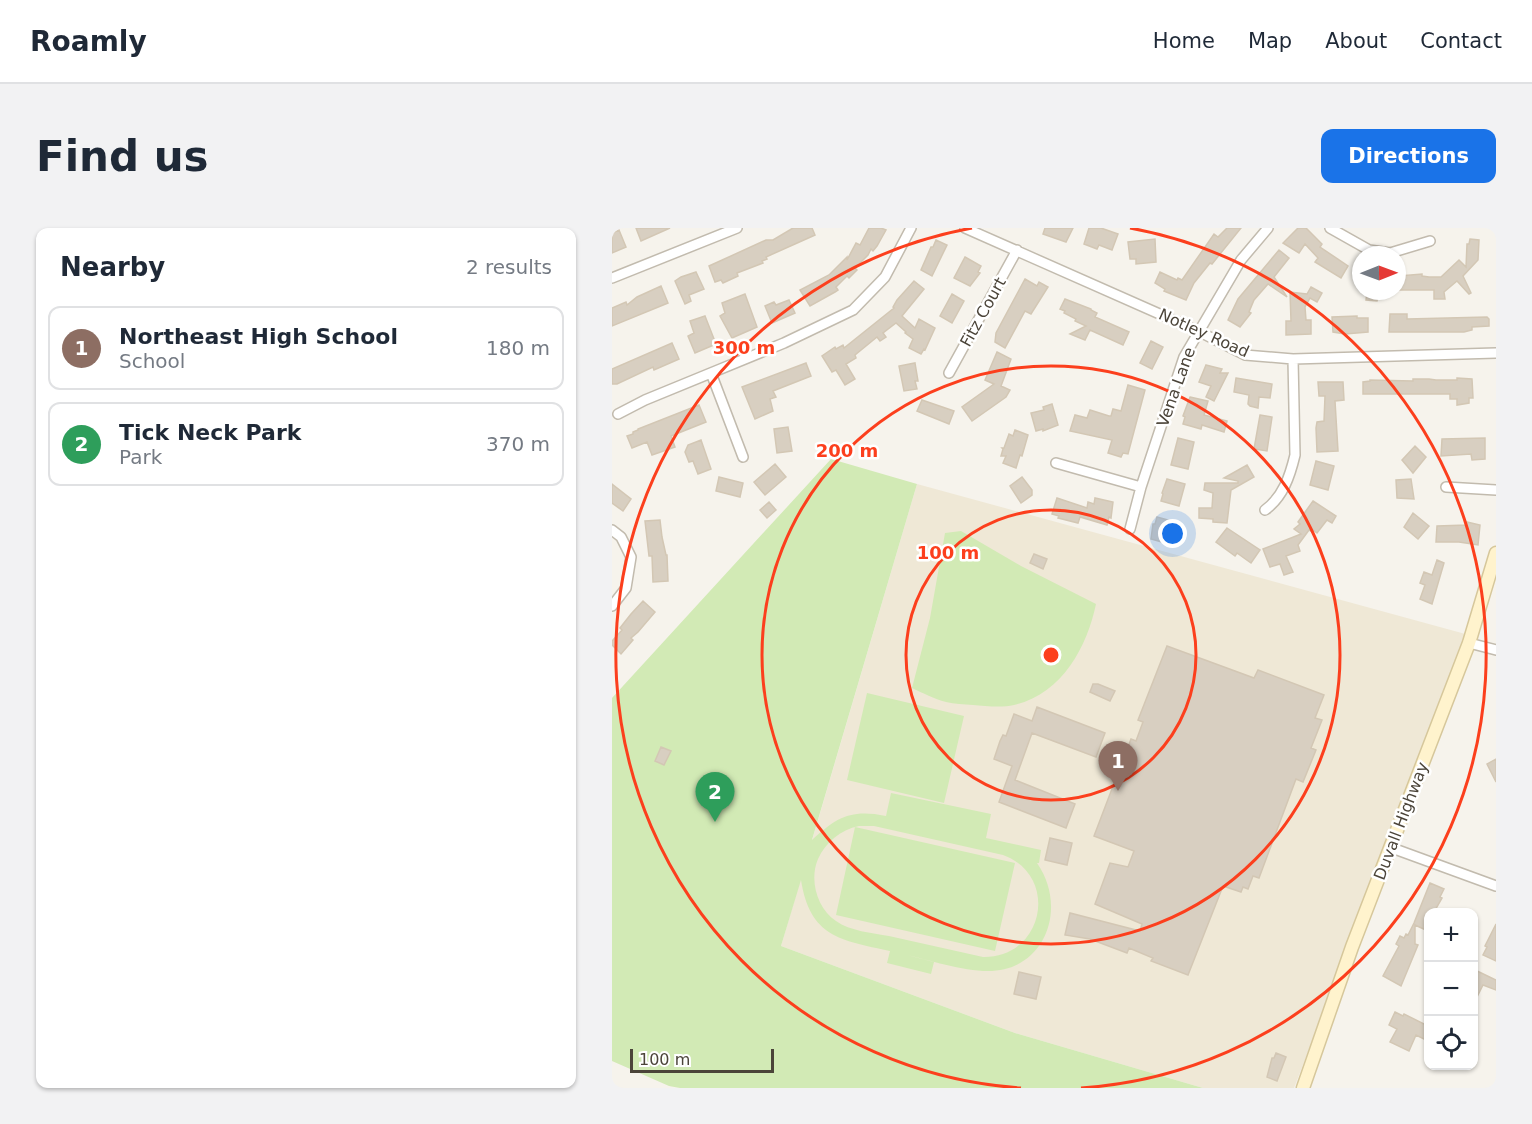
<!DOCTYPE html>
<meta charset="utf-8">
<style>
body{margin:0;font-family:"DejaVu Sans",sans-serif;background:#f2f2f3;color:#1f2937}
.controls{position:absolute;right:18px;bottom:18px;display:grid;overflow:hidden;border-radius:12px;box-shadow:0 2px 4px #0004}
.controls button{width:54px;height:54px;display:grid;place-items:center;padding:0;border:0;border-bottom:2px solid #e0e1e3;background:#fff;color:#1f2937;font:30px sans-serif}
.compass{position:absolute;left:740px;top:18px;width:54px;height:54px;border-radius:50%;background:#fff;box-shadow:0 2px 4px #0004;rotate:89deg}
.scale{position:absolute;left:18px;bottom:15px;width:144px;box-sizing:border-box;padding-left:6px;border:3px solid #4b4439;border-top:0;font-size:16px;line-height:21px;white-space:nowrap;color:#4b4439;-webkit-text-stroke:4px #fff;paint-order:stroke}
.you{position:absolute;left:561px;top:306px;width:21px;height:21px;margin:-15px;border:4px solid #fff;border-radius:50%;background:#1a73e8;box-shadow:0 0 0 9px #1a73e833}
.badge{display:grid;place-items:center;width:39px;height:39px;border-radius:50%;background:#1a73e8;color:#fff;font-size:20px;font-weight:700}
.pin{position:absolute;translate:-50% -50px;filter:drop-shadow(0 2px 3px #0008)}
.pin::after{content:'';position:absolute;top:32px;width:21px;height:18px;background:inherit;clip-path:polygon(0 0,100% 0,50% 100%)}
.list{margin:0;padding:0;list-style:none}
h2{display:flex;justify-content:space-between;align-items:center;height:78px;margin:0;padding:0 24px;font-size:26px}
h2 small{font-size:20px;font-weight:400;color:#747a83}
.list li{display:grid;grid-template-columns:39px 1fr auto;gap:18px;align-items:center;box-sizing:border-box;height:84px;margin:0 12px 12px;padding:0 12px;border:2px solid #e0e1e3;border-radius:12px}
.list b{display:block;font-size:22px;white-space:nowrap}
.list p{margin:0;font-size:20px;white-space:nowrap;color:#747a83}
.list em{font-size:20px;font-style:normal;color:#747a83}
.icon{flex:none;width:33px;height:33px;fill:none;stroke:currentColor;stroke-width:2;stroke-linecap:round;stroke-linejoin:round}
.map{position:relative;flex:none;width:884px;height:860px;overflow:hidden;border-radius:12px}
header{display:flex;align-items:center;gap:36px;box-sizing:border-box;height:84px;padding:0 30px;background:#fff;border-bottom:2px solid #e0e1e3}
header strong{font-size:28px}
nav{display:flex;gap:33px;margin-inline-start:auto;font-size:21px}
.intro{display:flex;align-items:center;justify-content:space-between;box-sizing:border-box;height:144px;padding:0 36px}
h1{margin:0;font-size:42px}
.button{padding:15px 27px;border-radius:12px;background:#1a73e8;color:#fff;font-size:21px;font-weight:700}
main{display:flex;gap:36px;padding:0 36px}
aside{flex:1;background:#fff;border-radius:12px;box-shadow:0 2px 4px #0004}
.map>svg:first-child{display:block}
</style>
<header>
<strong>Roamly</strong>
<nav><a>Home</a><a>Map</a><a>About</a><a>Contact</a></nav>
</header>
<div class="intro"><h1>Find us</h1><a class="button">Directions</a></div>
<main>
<aside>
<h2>Nearby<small>2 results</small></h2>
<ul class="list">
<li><span class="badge" style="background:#8d6e63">1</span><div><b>Northeast High School</b><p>School</p></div><em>180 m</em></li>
<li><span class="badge" style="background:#2e9e5b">2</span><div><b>Tick Neck Park</b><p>Park</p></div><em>370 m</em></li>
</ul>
</aside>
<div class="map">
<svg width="884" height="860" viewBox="0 0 884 860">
<rect width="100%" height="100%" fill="#f6f3ec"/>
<path fill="#efe8d6" d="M305 256 857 407 682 860H591L403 805 169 718Z"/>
<path fill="#d2eab5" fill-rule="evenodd" d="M219 231 305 256 200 612C225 589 239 581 274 588L279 565 379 586 374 610 429 622 427 635H425C456 679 434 743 376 743 350 743 317 732 291 726L322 734 319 746 275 735 278 723C228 712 198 709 189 652L169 718 403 805 591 860H68L57 858 0 833V470ZM247 598H262L391 627C448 648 432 730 371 729 340 722 308 715 277 708 260 705 238 703 224 693 205 680 197 652 206 631 214 614 228 602 247 598Z
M349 303 409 338 484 376C475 419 450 466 402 477 390 480 373 478 361 477 352 476 342 476 334 474 322 471 311 465 300 460L318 390 333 305Z
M255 465 352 488 332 575 235 552Z
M243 599 403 635 383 723 224 687Z"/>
<path fill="#d8cfc1" stroke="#d3c7b4" stroke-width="1.5" d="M24 0H58L29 13Z
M181 0H200L203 7 154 29 155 31 150 33 151 35 125 45 126 48 111 55 109 52 103 54 97 38 154 12H161Z
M257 0H269L274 2 265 18 261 23 259 21 256 27 243 40 245 42 237 50 235 48 224 59 226 62 223 64 198 78 188 62 217 47 235 29V32L244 15 248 17Z
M433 0H461L454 14 431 6Z
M477 0H489L506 6 500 22 487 17 485 21 472 16Z
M615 0H629L600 36 598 35 582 55 574 72 552 63 553 61 543 55 548 44 565 52 566 50 570 52 602 6 606 9Z
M686 0H694L710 16 708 19 736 38 729 50 703 34 706 30 693 16 687 25 671 15Z
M7 2 14 19 0 25V5Z
M543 11 544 34 524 36V31H518L516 14Z
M858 11 867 12 866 32 851 48 859 65 857 66 845 53 832 64 833 71H822V62H787V48L810 46V48L817 49H829L847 32 854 39 855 16H857Z
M324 12 335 17 320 48 309 42 319 19H321Z
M667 22 677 30 662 49 675 69 656 56 642 72 637 84 639 85 628 99 616 92 626 71Z
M353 29 369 38 366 44 368 45 358 58 342 50Z
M84 44 92 61 77 67 79 73 73 76 63 53 69 49Z
M413 51 425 58 427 54 436 59 419 86 413 83 393 120 383 114 384 105Z
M302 53 312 61 290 88 303 100 307 91 323 100 313 122 312 121 309 126 297 120 301 111 293 105 294 104 284 95 271 105 274 109 268 113 265 109 243 127 244 130 234 136 243 151 233 157 224 142 220 144 210 128 223 119 224 121 231 117 232 120 282 80 281 79 285 72Z
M49 58 56 75 0 98V80L14 74 15 77 25 69Z
M699 59 710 65 705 74 698 70 693 79 694 92H699V106L674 107V93H679L678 64 695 66Z
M755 63H767L765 73 754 72Z
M133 66 145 99 120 110 108 88 113 85 110 75Z
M340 66 352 73 340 95 328 88Z
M453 71 479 81V82L485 85 483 89 517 104 511 117 478 102 473 112 458 106 474 98 463 93 464 91 452 85 453 83 448 81Z
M177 72 183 85 160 95 153 78 162 74 164 77Z
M778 86H795V91L875 89 877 91V98L860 99V102L852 104H777Z
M93 88 104 116 83 125 76 108 82 105 78 93Z
M745 88V90H756V104L733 106 721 104 720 89Z
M539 113 551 119 540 141 528 135Z
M60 115 67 131 42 142 41 139 5 156H0V141Z
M385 124 399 131 389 158 398 162 394 169 360 193 350 179 382 156 373 152Z
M194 135 199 148 161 163 164 169 158 171 161 183 143 191 130 159Z
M303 135 306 153H303L305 161 292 163 287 138Z
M594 137 610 141 608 145H616L602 173 594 169 599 158 587 154Z
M624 150 660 156 658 170 647 169 646 180 638 178 636 176 637 167 622 164Z
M845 150 860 151 861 170H857V175L845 177V171H838V166H751V154L758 153V152L801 153V151H817L824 152H845Z
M706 154H731L732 172 723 173 726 223 705 224 704 200 705 194 712 193 713 168H707Z
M516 157 533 162 516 226 511 225 509 229 496 225 500 212 458 203 463 187 475 190 478 182 497 188H499L501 181 509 183Z
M578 169 596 173 592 187 615 193 612 204 590 197 589 201 571 196 573 189 571 188Z
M310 172 342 183 337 196 305 183Z
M440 176 446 197 431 203V201L424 203 419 185 432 182 431 179Z
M87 177 94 194 59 208 63 219 40 227 35 214 20 220 15 208 21 206V204L26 202V201Z
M648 187 660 189 655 223 642 221Z
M176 199 180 223 165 225 162 201Z
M403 202 416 207 410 228 408 227 404 240 391 235 394 228H389L391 221 390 220H392L397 206 401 208Z
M566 210 582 214 576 241 559 237Z
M873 210V231L860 232 859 226 829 228 830 211Z
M89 212 99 241 86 246 81 233 77 234 73 224 76 217Z
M803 218 814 229 801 245 790 232Z
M704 233 722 238 716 262 698 257Z
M163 236 174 249 153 267 142 254Z
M635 237 642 249 619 262 615 295 601 294V291L587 290V280H600L601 265 592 262 593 255H626V253L612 250Z
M107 249 131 255 128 269 104 263Z
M410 249 420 262V267L409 275 398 258Z
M555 251 573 256 567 278 549 273 551 266 550 265Z
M799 251 802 271 785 270 784 252Z
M0 256 19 271 11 283 0 275Z
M445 270 475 280 476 274 482 276 483 270 501 274 499 290 497 289 495 297 468 289 466 295 446 290 447 288 440 286Z
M701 273 724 288 720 295 715 292 705 305 701 302 700 304 697 302 686 317 688 323 674 328 681 344 672 347 668 336 658 339 651 321 689 306 682 301 688 296 686 294Z
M157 274 164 282 155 290 148 282Z
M801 285 817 298 806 311 792 299Z
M545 289 563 294 557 316 539 311 541 296H543Z
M48 292 50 309 54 327H55L56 353 41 354 40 328H37L33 293Z
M855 294 868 297 866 317 847 314H824L825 298 855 297Z
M615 300 648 322 639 335 625 325 623 328 604 314Z
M422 326 435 331 431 341 418 335Z
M825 332 832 335 820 376 808 371 813 357 808 355 812 344 820 347Z
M31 373 43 384 26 404 19 410 21 412 9 426 0 417V413L10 402 8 400 19 386Z
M555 418 642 450 646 442 712 467 703 490 710 492 699 520 704 522 691 554 684 551 647 650 641 648 636 661 631 659 629 664 611 658 576 747 539 733 541 730 517 720 515 725 478 711 453 707 458 685 528 703 530 696 483 676 498 635 516 639 522 623 482 608 519 511 524 513 531 494 526 492Z
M481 456H486L503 463 498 473 478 464Z
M425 479 493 505 484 529 420 505 403 552 463 576 454 600 387 574 400 538 382 531 388 513 391 507 394 508 402 486 420 493Z
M49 519 59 523 52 537 43 533Z
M884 531V554L875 536Z
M438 610 460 615 455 637 433 632Z
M818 655 832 661 828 669 830 670 822 684H816V703L803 697V716L806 717 789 758 771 748 787 718 784 716 788 708 792 710 794 706 796 707 802 695Z
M884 696V733L871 727 875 719 873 718Z
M861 741 884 752V762L871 757 861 777Z
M407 744 429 749 424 771 402 766Z
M783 784 791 788 792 786 816 798V813L804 807 797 823 778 814 785 801 777 797Z
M664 825 674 829 665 853 655 849 660 830H662Z"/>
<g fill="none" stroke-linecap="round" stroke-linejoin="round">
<defs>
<path id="street" d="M353 0 586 103 633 127 681 131 884 125
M718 0 757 22 778 25 818 13
M0 50 125 0
M99 145 131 229
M337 145 405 22
M6 186 33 172 172 115 241 82 273 49 299 0
M444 235 529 259
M834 259 884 262
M653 282C671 269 678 248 683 227L681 131
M518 301 529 259 572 129 629 32 656 0
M0 302 9 309 19 329 14 360 0 378
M857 415 884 422
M780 620 884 658"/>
<path id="secondary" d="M691 860 740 719 857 415 884 325"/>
</defs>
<use href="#street" stroke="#c2bbae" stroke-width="12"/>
<use href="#secondary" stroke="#d6c79b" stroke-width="15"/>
<use href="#street" stroke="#fff" stroke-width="9"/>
<use href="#secondary" stroke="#fff3cd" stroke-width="12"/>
</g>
<g fill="none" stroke="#fc3f1d" stroke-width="3">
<circle cx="439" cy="427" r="145"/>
<circle cx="439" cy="427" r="289"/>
<path d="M409 860A434 434 0 0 1 360 0M518 0A434 434 0 0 1 469 860"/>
</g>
<g text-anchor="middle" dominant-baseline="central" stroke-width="5" stroke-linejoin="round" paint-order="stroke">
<g font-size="16" fill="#4b4439" stroke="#fff">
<text transform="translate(371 84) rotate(-61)">Fitz Court</text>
<text transform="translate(592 105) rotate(24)">Notley Road</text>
<text transform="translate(564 159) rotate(-70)">Vena Lane</text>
<text transform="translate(789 593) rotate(-69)">Duvall Highway</text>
</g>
</g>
<circle cx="439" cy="427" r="9" fill="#fc3f1d" stroke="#fff" stroke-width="3"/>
<g font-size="18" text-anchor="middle" font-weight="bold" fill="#fc3f1d" stroke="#fff" stroke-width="5" stroke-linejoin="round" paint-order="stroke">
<text x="132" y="126">300 m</text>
<text x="235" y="229">200 m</text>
<text x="336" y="331">100 m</text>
</g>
</svg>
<div class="controls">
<button>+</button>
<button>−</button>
<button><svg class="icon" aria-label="locate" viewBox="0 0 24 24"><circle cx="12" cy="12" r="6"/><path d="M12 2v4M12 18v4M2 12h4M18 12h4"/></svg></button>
</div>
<svg class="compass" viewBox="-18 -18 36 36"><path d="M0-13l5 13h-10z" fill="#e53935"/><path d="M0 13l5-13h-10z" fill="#747a83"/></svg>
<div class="scale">100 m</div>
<div class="you"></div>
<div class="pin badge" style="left:506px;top:563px;background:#8d6e63">1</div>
<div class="pin badge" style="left:103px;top:594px;background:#2e9e5b">2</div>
</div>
</main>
